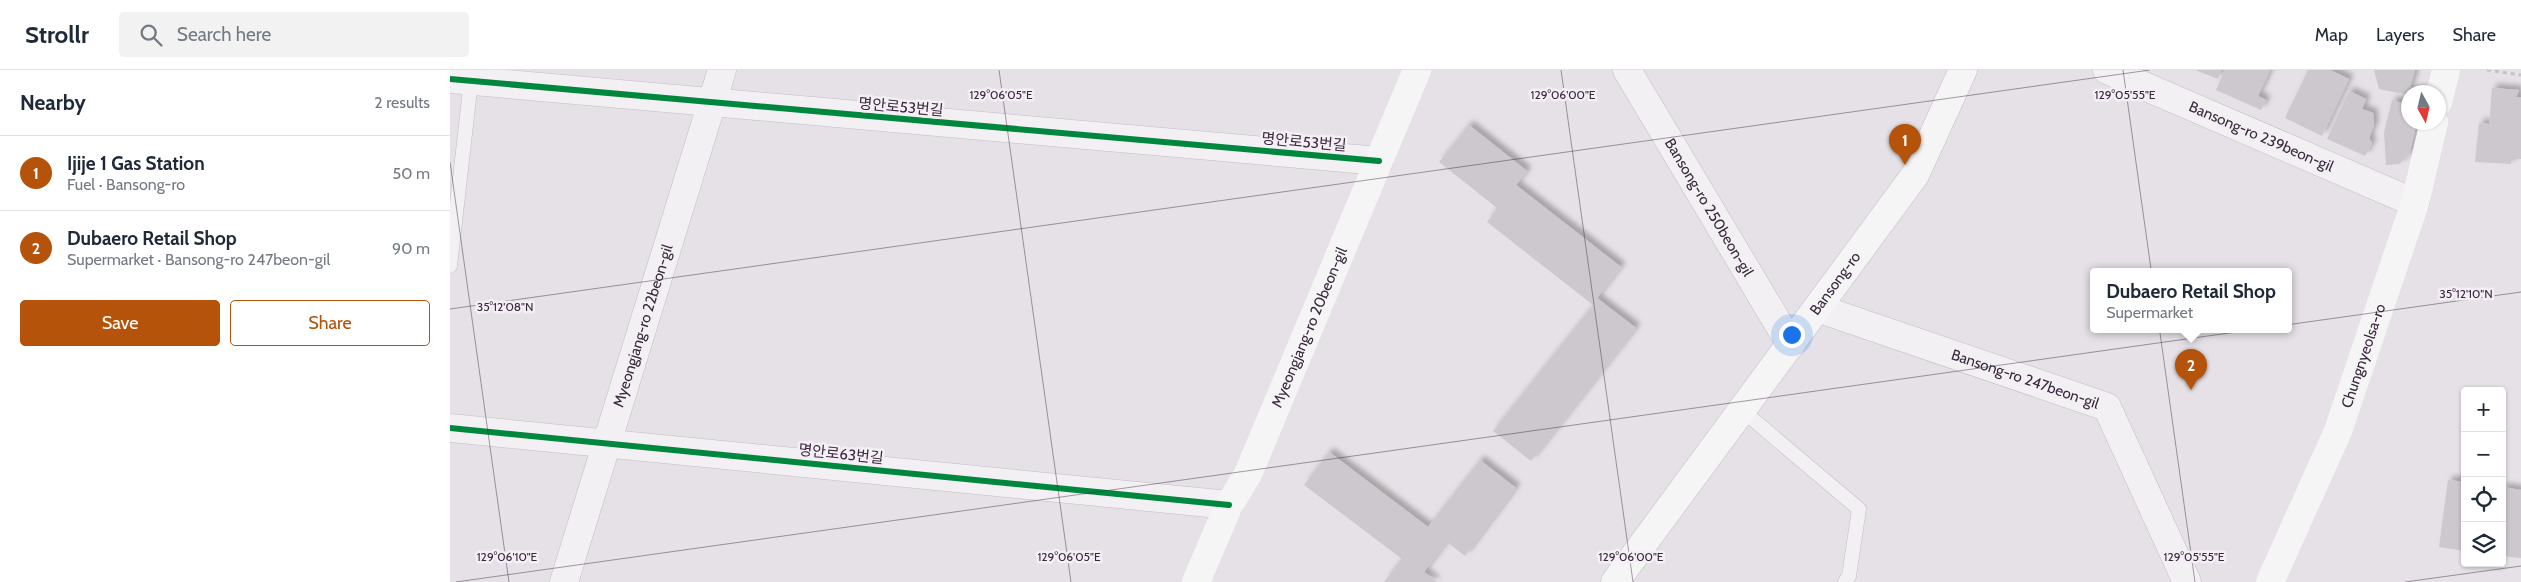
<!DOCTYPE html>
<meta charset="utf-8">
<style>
body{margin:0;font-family:Cabin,"Noto Sans KR",sans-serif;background:#f2f2f3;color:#1f2937}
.controls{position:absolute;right:15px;bottom:15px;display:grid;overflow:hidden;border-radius:5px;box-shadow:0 1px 4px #0004}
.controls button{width:45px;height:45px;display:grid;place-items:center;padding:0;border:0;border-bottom:1px solid #e0e1e3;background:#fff;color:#1f2937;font:25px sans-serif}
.compass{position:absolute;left:1951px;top:15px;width:45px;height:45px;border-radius:50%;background:#fff;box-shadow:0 1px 4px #0004;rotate:172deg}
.you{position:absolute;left:1341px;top:264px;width:18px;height:18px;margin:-12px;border:4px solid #fff;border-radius:50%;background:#1a73e8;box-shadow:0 0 0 8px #1a73e833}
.badge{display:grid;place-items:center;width:32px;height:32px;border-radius:50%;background:#b45309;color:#fff;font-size:16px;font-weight:700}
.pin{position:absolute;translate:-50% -41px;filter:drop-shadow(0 1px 2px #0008)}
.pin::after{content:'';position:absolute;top:26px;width:18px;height:15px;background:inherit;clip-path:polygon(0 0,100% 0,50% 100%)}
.popup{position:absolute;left:1640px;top:198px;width:202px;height:65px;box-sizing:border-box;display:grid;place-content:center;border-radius:5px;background:#fff;filter:drop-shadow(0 1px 4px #0005);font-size:16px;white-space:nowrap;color:#747a83}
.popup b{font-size:19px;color:#1f2937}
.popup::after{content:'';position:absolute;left:50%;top:100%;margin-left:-10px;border:10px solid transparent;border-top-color:#fff}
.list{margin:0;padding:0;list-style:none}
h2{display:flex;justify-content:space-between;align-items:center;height:65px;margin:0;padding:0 20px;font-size:21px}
h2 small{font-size:16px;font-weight:400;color:#747a83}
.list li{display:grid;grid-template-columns:32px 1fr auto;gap:15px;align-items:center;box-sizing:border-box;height:75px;padding:0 20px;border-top:1px solid #e0e1e3}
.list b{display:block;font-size:19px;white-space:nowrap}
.list p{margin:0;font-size:16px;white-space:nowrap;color:#747a83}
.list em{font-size:16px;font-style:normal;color:#747a83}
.actions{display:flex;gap:10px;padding:15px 20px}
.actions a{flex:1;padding:11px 0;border:1px solid #b45309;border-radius:5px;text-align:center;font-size:18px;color:#b45309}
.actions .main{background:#b45309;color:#fff}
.icon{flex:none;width:28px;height:28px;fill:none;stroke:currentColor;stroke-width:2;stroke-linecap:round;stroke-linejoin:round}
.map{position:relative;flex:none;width:2071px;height:512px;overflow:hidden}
header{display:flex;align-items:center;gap:30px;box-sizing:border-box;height:70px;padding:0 25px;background:#fff;border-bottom:1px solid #e0e1e3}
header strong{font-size:24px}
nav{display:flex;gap:28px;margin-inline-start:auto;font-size:18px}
.search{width:350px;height:45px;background:#f2f2f3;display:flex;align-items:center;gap:12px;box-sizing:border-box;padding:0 18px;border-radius:5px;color:#747a83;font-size:19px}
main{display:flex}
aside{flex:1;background:#fff}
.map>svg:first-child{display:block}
</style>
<header>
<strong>Strollr</strong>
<div class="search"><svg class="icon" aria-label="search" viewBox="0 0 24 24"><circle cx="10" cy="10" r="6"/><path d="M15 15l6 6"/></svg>Search here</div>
<nav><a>Map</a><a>Layers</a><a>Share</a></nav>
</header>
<main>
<aside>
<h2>Nearby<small>2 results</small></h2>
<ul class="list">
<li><span class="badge">1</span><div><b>Ijije 1 Gas Station</b><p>Fuel · Bansong-ro</p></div><em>50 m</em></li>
<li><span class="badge">2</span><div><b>Dubaero Retail Shop</b><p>Supermarket · Bansong-ro 247beon-gil</p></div><em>90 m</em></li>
</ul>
<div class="actions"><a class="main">Save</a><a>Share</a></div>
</aside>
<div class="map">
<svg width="2071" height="512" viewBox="0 0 2071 512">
<defs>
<filter id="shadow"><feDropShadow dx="4.5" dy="-4.5" stdDeviation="2.5" flood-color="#0004"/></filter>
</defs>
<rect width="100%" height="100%" fill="#e5e1e6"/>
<path fill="#cdc8ce" filter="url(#shadow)" d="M1745 0H1771L1768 9Z
M1775 0H1820L1808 26 1816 30 1811 40 1766 20Z
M1858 0H1880L1899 9 1872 66 1835 48Z
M1924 0H1965L1958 25 1929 19Z
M2042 18 2069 20 2066 27H2071V89H2062L2061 94 2025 92 2029 53 2039 54Z
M1899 21 1916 29 1912 39 1923 43 1924 55 1919 68 1922 73 1915 86 1877 69Z
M1942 30 1958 35V52H1967L1959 85 1949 94 1936 95 1934 63Z
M1019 55 1077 101 1066 115 1171 197 1147 228 1186 258 1081 391 1043 361 1143 235 1037 152 1047 138 989 92Z
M879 382 978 457 1030 390 1066 418 1015 486 997 472 974 502 987 512H934L952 489 854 415Z
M1998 410 2015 412V481L1989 477Z
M2052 417 2071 420V488L2052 486Z"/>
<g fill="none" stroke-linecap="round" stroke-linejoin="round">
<defs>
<path id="lane" d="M0 196 21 11
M1293 341 1409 439 1399 506 1395 512"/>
<g id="street">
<path id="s1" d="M1177 0 1341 275"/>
<path id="s2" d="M1657 0 1965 133"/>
<path d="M0 9 929 91"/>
<path id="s3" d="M1367 238 1657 337 1737 512"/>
<path d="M0 358 779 435"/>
<path id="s4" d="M114 512 272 0"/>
</g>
<g id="primary">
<path id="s7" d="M1165 512 1465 105 1513 0"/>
</g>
</defs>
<use href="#lane" stroke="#c2bec3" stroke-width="15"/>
<use href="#street" stroke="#c2bec3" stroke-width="29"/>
<use href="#primary" stroke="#c2bec3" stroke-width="29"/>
<path stroke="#c6c2c7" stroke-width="3" stroke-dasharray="4 4" stroke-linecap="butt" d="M2037 0 2071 5"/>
<use href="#lane" stroke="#f2f0f3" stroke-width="14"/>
<use href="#street" stroke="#f2f0f3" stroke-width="28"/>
<g stroke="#f6f5f6" stroke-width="28">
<path d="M1988 32 1996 0"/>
<path id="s5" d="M746 512 779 435 798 404 967 0"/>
<path id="s6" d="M1820 512 1888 361 1965 133 1984 52"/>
</g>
<use href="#primary" stroke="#f6f5f6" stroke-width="28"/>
<defs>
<path id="cycleway" d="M0 9 929 91
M0 358 779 435"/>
</defs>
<use href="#cycleway" stroke="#f4eef5" stroke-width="9"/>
<use href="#cycleway" stroke="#00873e" stroke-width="6"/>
</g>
<path fill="none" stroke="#3a283e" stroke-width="1" stroke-opacity="0.45" d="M549 0 621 512M1111 0 1183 512M1673 0 1745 512M0 92 59 512M0 239 1700 0M6 512 2071 222M1955 512 2071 496"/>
<g text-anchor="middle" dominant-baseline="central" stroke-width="5" stroke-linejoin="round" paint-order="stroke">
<g font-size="15" fill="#3a283e" stroke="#f4eef5">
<text transform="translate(451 37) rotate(5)">명안로53번길</text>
<text stroke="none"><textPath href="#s2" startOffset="168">Bansong-ro 239beon-gil</textPath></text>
<text transform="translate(854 72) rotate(5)">명안로53번길</text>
<text stroke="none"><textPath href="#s1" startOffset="160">Bansong-ro 250beon-gil</textPath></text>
<text stroke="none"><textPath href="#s7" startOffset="371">Bansong-ro</textPath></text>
<text stroke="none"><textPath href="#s4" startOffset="268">Myeongjang-ro 22beon-gil</textPath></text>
<text stroke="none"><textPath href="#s5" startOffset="279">Myeongjang-ro 20beon-gil</textPath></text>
<text stroke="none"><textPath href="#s6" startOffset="245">Chungnyeolsa-ro</textPath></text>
<text stroke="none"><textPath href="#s3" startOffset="220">Bansong-ro 247beon-gil</textPath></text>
<text transform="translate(391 384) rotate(6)">명안로63번길</text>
</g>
</g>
<g font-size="12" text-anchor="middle" fill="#3a283e" stroke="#f4eef5" stroke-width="5" stroke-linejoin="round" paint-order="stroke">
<text x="551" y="29">129°06'05"E</text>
<text x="1113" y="29">129°06'00"E</text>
<text x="1675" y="29">129°05'55"E</text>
<text x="2016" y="228">35°12'10"N</text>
<text x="55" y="241">35°12'08"N</text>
<text x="57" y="491">129°06'10"E</text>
<text x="619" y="491">129°06'05"E</text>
<text x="1181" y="491">129°06'00"E</text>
<text x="1744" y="491">129°05'55"E</text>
</g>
</svg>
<div class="controls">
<button>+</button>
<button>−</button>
<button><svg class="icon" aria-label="locate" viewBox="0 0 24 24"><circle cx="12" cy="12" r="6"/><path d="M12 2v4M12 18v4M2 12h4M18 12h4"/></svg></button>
<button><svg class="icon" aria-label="layers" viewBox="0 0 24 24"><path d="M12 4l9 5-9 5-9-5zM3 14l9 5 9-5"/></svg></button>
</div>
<svg class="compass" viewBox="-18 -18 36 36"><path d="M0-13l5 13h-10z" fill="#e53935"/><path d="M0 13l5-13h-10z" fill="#747a83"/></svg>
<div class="you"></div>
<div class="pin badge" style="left:1455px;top:95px">1</div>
<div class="pin badge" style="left:1741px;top:320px">2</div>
<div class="popup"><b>Dubaero Retail Shop</b>Supermarket</div>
</div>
</main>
